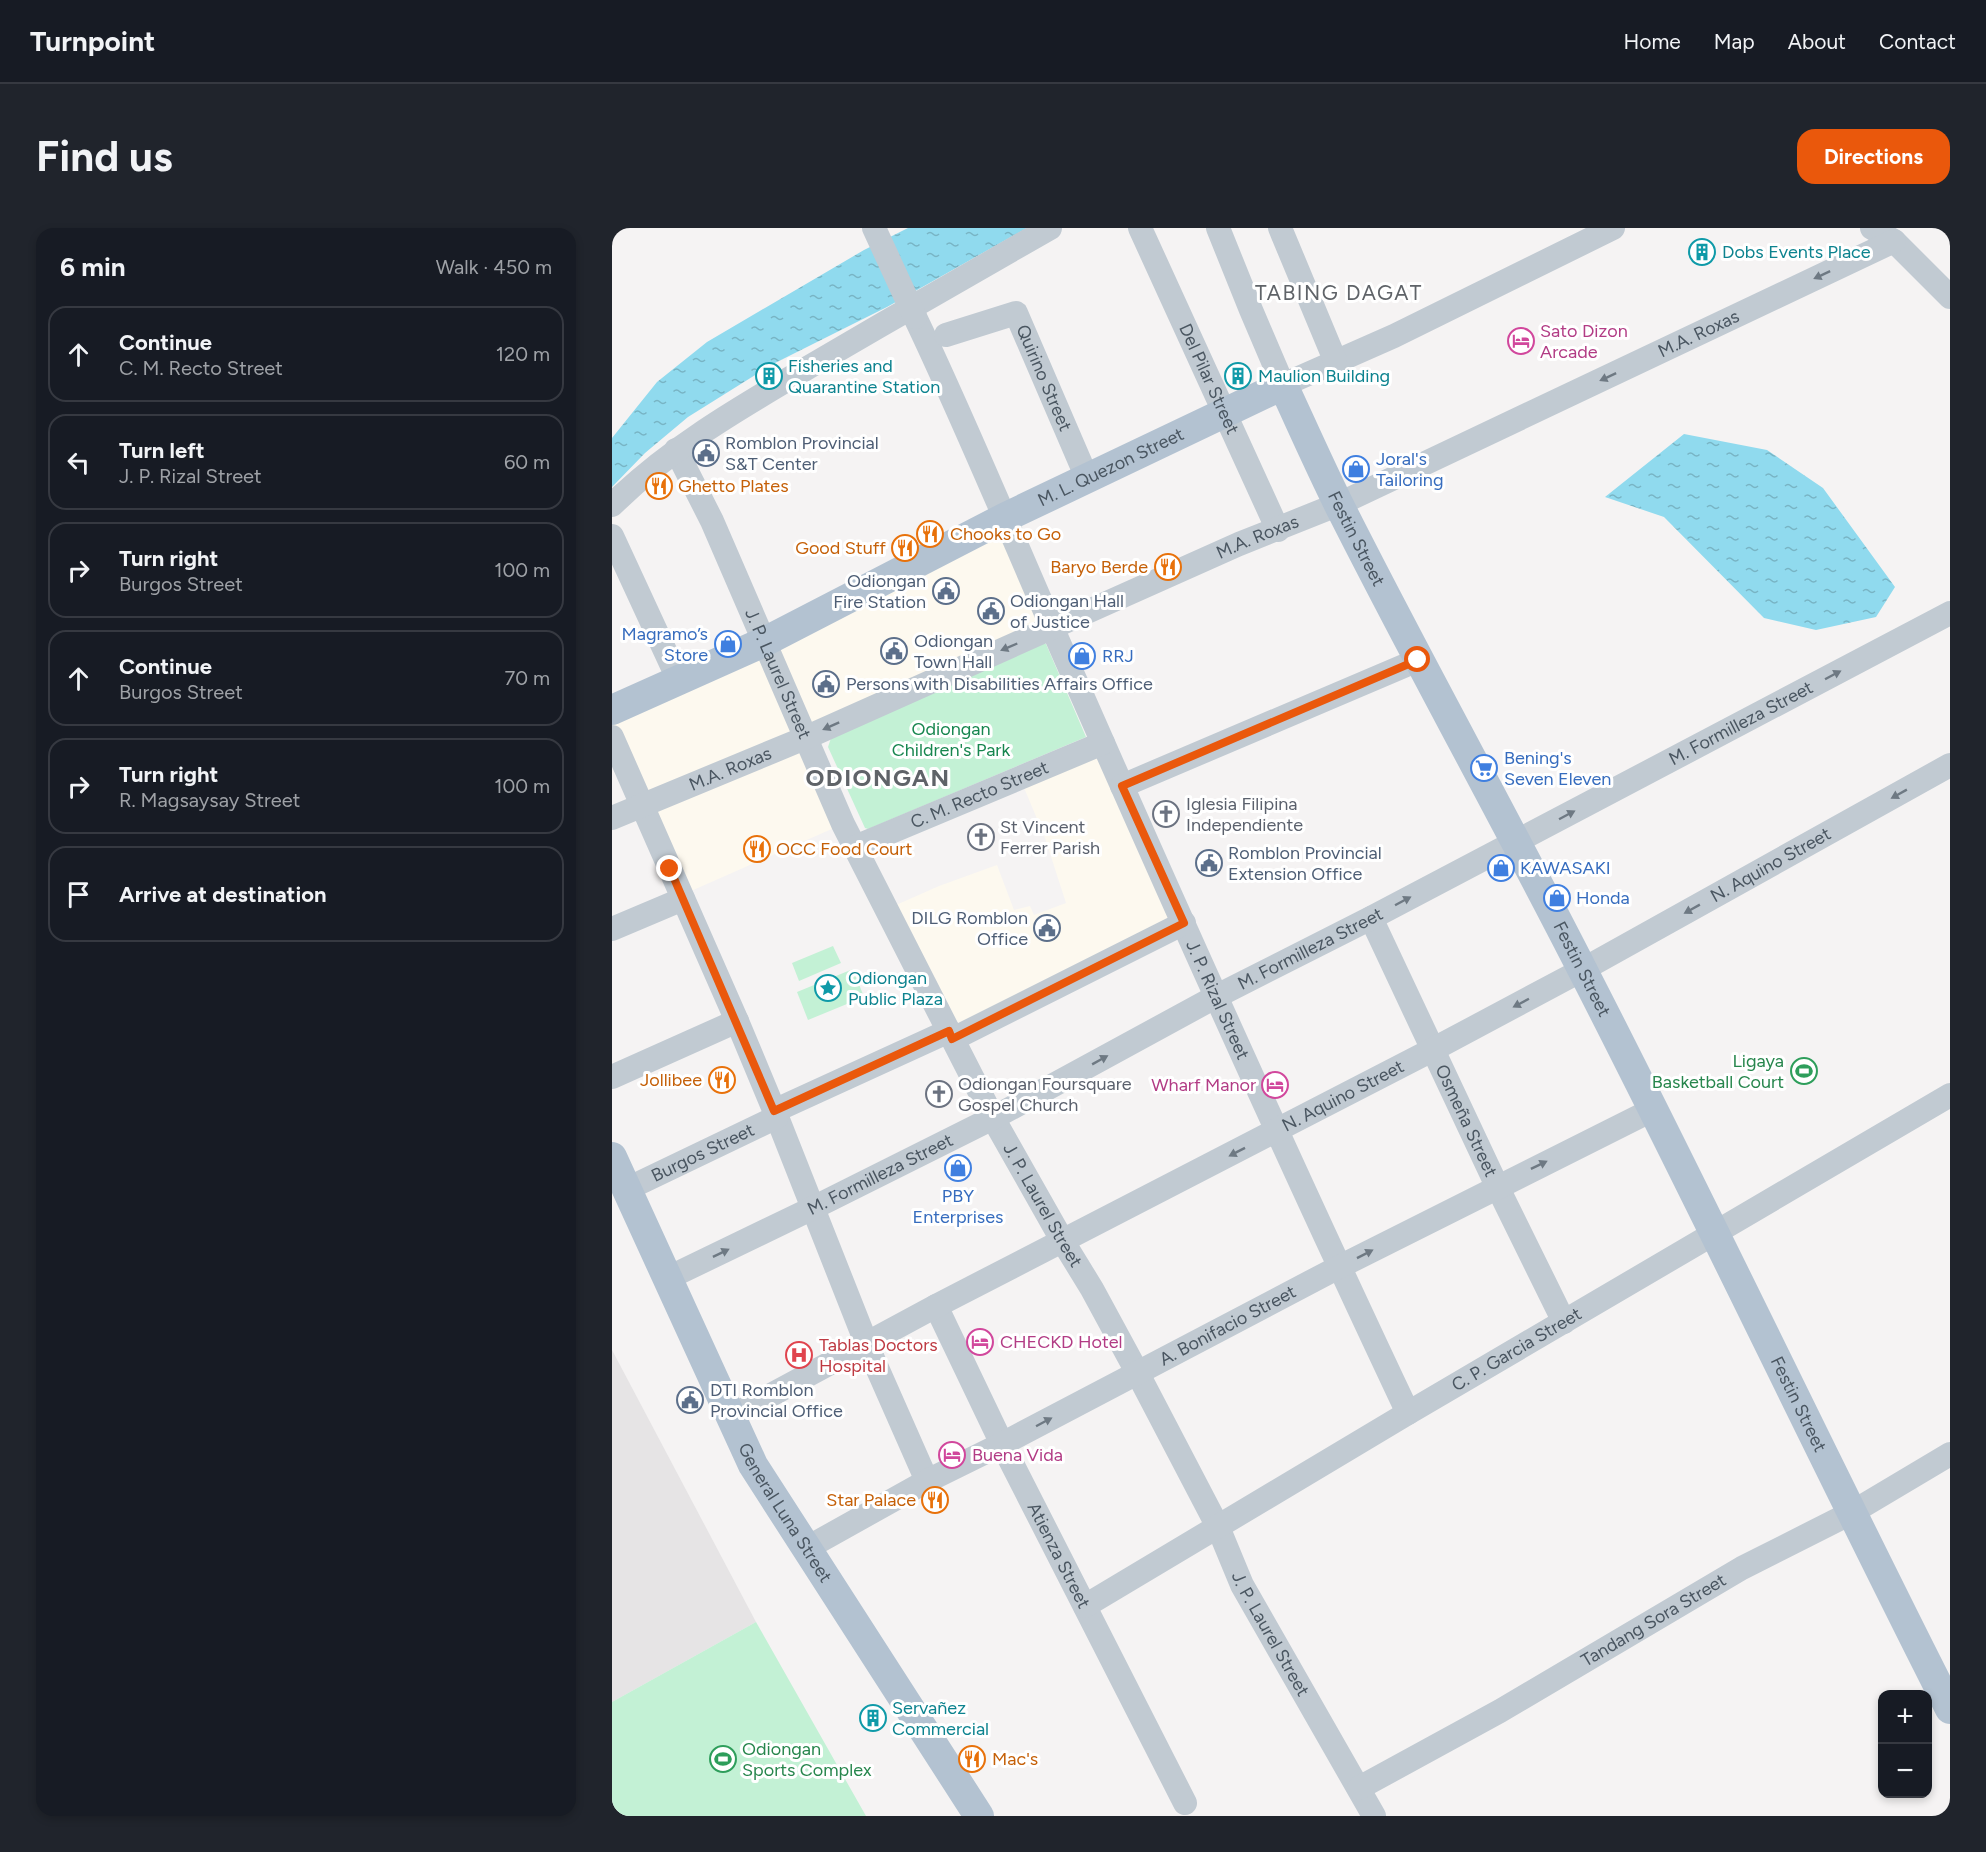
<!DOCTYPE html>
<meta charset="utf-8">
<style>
body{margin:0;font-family:Figtree,sans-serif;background:#20242c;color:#f1f3f6}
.controls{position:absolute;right:18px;bottom:18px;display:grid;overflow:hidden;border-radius:12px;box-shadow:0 3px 9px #0003}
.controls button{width:54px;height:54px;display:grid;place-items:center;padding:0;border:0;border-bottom:2px solid #363941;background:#171b24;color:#f1f3f6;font:30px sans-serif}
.stop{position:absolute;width:18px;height:18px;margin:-14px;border:4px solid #ea580c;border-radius:50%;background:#fff}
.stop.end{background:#ea580c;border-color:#fff;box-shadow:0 2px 6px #0008}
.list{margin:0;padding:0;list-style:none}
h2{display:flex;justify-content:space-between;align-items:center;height:78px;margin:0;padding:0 24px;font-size:26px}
h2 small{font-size:20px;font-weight:400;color:#9ea1a6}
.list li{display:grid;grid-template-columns:39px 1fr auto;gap:18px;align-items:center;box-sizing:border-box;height:96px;margin:0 12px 12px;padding:0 12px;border:2px solid #363941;border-radius:18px}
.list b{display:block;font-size:22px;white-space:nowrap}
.list p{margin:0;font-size:20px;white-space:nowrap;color:#9ea1a6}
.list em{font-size:20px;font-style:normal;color:#9ea1a6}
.icon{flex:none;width:33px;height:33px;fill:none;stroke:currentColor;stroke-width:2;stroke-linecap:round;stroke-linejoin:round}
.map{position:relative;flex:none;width:1338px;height:1588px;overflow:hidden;border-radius:18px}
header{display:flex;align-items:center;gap:36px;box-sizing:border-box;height:84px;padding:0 30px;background:#171b24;border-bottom:2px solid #363941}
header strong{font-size:28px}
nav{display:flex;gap:33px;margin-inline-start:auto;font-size:21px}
.intro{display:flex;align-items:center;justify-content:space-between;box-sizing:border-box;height:144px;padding:0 36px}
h1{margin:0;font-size:42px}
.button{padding:15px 27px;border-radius:18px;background:#ea580c;color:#fff;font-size:21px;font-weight:700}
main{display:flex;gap:36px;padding:0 36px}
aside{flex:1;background:#171b24;border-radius:18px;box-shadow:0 3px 9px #0003}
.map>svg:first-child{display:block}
</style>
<header>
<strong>Turnpoint</strong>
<nav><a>Home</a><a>Map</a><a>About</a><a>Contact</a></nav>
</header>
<div class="intro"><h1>Find us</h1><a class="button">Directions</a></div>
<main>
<aside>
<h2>6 min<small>Walk · 450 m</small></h2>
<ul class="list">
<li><svg class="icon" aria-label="ahead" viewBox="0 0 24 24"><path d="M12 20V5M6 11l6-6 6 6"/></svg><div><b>Continue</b><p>C. M. Recto Street</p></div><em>120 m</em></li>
<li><svg class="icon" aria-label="left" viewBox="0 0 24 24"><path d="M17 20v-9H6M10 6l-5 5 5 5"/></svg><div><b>Turn left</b><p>J. P. Rizal Street</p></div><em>60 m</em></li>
<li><svg class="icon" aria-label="right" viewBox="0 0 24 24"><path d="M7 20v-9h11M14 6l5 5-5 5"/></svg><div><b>Turn right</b><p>Burgos Street</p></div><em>100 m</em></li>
<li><svg class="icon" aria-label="ahead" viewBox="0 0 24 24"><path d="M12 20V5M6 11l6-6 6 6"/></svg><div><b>Continue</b><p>Burgos Street</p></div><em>70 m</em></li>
<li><svg class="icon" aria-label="right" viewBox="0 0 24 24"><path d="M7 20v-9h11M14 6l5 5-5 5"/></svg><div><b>Turn right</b><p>R. Magsaysay Street</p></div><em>100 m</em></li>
<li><svg class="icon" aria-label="arrive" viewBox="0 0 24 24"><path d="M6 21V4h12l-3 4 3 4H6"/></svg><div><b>Arrive at destination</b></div></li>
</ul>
</aside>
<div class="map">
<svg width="1338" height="1588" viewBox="0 0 1338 1588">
<defs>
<pattern id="water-ripples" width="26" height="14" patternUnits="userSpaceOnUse" patternTransform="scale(1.5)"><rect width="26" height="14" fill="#90daee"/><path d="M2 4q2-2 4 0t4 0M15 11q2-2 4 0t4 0" fill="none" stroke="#78b4c4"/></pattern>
</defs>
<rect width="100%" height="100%" fill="#f5f3f3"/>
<path fill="#fdf9ef" d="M394 289 441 400 193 510 231 596 70 667 0 509V482Z
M491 515 572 695 341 811 275 681 327 658 385 637 402 682 418 678 422 687 454 675 433 610 408 550Z"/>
<path fill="#e6e4e5" d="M0 1122 144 1394 0 1474Z"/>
<path fill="#c3f1d5" d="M432 415 434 416 474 509 256 601 253 600 216 519 219 510Z
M221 718 229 735 187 753 180 735Z
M241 741 252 769 196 792 185 764Z
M144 1394 254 1588H0V1474Z"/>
<path fill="url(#water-ripples)" d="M296 0H415L275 79 161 136 76 189 33 225 0 259V210L45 154 95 114 252 22Z
M1072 206 1155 222 1211 260 1283 359 1264 389 1204 402 1152 390 1052 289 993 269Z"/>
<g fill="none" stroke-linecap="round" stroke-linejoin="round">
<g stroke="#c1cad2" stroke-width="24">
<path id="s1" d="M528 0 666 302"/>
<path d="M606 0 639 82 671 157 782 108 1001 0"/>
<path d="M668 0 723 132"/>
<path d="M1260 0 1282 13 1338 69"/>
<path id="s2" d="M303 89C362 213 413 340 469 465 575 706 683 946 796 1185"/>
<path id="s3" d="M334 107 404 85 475 250"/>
<path id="s4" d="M64 222 100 293 231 596 309 749 381 890 450 1012 480 1061 525 1144 606 1299 630 1357 762 1588"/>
<path d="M0 277C58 220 127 180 197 139 277 92 358 46 438 0"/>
<path d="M0 308 67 453"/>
<path d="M0 509 125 793 165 889 255 1117 315 1253"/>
<path d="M510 558 806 432"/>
<path id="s5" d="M0 590 193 510 627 316 727 276 1282 13"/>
<path id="s6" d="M243 619 491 515"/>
<path id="s7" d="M759 690 885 958 952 1094"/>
<path d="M0 701 71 671"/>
<path d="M341 811 572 695"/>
<path d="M0 849 125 793"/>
<path d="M162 883 337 803"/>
<path id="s8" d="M15 961 165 889"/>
<path id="s9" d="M56 1050 201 980 381 890 605 768 759 690 1338 385"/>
<path id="s10" d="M324 1078 390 1216 573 1575"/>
<path id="s11" d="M118 1189 324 1078 820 822 970 742 1338 537"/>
<path id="s12" d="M195 1320 315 1253 390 1216 727 1039 1040 882"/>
<path id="s13" d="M473 1378 796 1185 1338 867"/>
<path id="s14" d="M747 1560 888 1483 1130 1340 1239 1285 1338 1226"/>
</g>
<g stroke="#b3c2d1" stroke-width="30">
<path id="s15" d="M0 482 152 414 394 289 671 157C690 198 708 239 728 279 806 434 891 586 970 741 1096 986 1213 1235 1338 1481"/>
<path id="s16" d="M0 929 141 1237 367 1588"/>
</g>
<path stroke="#c1cad2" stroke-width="24" d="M262 0 303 89"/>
</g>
<defs><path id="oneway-solid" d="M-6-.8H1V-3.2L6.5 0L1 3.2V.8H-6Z" transform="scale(1.5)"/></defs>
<g fill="#6e7983">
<use href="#oneway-solid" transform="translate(1210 47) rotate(155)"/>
<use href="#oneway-solid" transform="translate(996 149) rotate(155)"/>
<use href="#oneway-solid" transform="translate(397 419) rotate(157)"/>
<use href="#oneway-solid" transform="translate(1221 447) rotate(-28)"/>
<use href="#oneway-solid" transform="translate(219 498) rotate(156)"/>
<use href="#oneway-solid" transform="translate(1287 566) rotate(151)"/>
<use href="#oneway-solid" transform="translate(955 587) rotate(-28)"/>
<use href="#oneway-solid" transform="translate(791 673) rotate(-28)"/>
<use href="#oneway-solid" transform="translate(1080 681) rotate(151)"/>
<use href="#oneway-solid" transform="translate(909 775) rotate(152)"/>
<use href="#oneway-solid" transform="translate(488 832) rotate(-29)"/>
<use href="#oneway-solid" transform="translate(625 924) rotate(153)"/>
<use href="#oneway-solid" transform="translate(927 937) rotate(-26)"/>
<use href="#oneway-solid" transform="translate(109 1025) rotate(-26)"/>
<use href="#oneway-solid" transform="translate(753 1026) rotate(-27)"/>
<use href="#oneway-solid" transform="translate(432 1194) rotate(-28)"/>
</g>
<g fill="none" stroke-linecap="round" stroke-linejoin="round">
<path stroke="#ea580c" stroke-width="8" d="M58 641 162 883 337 803 340 811 572 695 510 558 806 432"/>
</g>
<defs>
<symbol id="building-ring" viewBox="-11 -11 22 22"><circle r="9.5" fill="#fff" stroke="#0f9aa8" stroke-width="1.5"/><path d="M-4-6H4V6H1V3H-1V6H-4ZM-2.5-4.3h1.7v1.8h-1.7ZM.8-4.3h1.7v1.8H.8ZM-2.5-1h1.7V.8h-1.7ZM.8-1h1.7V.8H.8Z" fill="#0f9aa8"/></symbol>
<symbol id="hotel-ring" viewBox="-11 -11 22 22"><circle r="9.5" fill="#fff" stroke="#d1479c" stroke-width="1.5"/><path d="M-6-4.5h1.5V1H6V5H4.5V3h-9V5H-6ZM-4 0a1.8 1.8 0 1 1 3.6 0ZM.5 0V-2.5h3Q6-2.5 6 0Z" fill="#d1479c"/></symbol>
<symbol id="civic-ring" viewBox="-11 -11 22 22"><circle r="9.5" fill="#fff" stroke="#5c6f8a" stroke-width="1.5"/><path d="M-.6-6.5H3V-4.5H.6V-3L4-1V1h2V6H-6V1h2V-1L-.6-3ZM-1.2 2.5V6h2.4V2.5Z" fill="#5c6f8a"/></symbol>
<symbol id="shop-ring" viewBox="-11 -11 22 22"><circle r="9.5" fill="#fff" stroke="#3f7fe0" stroke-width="1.5"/><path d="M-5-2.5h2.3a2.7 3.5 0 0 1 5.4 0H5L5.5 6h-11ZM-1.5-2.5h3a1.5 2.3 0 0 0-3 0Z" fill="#3f7fe0"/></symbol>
<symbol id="restaurant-ring" viewBox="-11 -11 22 22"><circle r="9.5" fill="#fff" stroke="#e8710a" stroke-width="1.5"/><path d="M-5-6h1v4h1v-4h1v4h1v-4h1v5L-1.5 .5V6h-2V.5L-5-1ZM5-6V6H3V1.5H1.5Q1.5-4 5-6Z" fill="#e8710a"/></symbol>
<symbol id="supermarket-ring" viewBox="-11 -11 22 22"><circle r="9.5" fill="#fff" stroke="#3f7fe0" stroke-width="1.5"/><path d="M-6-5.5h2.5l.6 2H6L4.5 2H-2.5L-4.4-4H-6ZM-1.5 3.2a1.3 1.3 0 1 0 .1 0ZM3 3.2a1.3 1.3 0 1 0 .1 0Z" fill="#3f7fe0"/></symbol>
<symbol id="church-ring" viewBox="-11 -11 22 22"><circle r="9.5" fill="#fff" stroke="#6b7280" stroke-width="1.5"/><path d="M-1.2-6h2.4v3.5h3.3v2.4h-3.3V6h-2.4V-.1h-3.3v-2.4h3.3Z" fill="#6b7280"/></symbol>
<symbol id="sight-ring" viewBox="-11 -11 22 22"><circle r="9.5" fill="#fff" stroke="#0f9aa8" stroke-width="1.5"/><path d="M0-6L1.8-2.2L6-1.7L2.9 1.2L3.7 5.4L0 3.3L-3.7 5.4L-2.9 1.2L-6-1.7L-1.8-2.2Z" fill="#0f9aa8"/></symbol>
<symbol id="stadium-ring" viewBox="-11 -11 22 22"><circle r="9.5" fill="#fff" stroke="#2e9e5b" stroke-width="1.5"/><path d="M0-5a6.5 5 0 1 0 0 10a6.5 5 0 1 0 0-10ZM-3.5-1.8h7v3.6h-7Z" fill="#2e9e5b"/></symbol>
<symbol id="hospital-ring" viewBox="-11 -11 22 22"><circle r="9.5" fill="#fff" stroke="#e0444e" stroke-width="1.5"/><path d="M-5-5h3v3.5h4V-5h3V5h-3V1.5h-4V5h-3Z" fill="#e0444e"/></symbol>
</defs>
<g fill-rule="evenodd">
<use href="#building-ring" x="1075" y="9" width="30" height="30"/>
<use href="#hotel-ring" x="894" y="98" width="30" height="30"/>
<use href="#building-ring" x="142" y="133" width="30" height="30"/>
<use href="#building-ring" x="611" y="133" width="30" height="30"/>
<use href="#civic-ring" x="79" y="210" width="30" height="30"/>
<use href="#shop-ring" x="729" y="226" width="30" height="30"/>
<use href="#restaurant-ring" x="32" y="243" width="30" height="30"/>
<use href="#restaurant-ring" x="303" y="291" width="30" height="30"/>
<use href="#restaurant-ring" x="278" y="305" width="30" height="30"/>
<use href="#restaurant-ring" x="541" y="324" width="30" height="30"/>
<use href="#civic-ring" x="319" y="348" width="30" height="30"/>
<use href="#civic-ring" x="364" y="368" width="30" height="30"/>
<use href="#shop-ring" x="101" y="401" width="30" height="30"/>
<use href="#civic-ring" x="267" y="408" width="30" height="30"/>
<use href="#shop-ring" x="455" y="413" width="30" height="30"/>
<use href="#civic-ring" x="199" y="441" width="30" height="30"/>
<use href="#supermarket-ring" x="857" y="525" width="30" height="30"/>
<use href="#church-ring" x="539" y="571" width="30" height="30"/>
<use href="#church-ring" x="354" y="594" width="30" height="30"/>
<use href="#restaurant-ring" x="130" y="606" width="30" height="30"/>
<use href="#civic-ring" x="582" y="620" width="30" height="30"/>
<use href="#shop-ring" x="874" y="625" width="30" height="30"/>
<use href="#shop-ring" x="930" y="655" width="30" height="30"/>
<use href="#civic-ring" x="420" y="685" width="30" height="30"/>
<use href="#sight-ring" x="201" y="745" width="30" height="30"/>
<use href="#stadium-ring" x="1177" y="828" width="30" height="30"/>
<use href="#restaurant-ring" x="95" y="837" width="30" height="30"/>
<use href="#hotel-ring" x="648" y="842" width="30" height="30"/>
<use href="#church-ring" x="312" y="851" width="30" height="30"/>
<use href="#shop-ring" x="331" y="925" width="30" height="30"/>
<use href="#hotel-ring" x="353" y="1099" width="30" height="30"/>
<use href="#hospital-ring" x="172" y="1112" width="30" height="30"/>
<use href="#civic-ring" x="63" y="1157" width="30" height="30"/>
<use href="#hotel-ring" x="325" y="1212" width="30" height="30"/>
<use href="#restaurant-ring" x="308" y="1257" width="30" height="30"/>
<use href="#building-ring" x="246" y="1475" width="30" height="30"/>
<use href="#stadium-ring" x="96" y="1516" width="30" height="30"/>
<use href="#restaurant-ring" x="345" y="1516" width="30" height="30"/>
</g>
<g text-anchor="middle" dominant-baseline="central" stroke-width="6" stroke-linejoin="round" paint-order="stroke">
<g font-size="18" fill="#0d838f" stroke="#fff" text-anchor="start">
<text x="1110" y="24">Dobs Events Place</text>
<text x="176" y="138">Fisheries and<tspan x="176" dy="21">Quarantine Station</tspan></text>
<text x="646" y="148">Maulion Building</text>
<text x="236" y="750">Odiongan<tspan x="236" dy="21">Public Plaza</tspan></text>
<text x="280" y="1480">Servañez<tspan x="280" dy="21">Commercial</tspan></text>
</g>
<g font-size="18" fill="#b23c85" stroke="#fff" text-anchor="start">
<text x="928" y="103">Sato Dizon<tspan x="928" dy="21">Arcade</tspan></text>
<text x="644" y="857" text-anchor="end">Wharf Manor</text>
<text x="388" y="1114">CHECKD Hotel</text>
<text x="360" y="1227">Buena Vida</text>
</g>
<g font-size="18" fill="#4a5661" stroke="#fff">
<text stroke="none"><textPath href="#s5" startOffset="1190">M.A. Roxas</textPath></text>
<text stroke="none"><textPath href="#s3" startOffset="144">Quirino Street</textPath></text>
<text stroke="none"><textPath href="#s1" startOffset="166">Del Pilar Street</textPath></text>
<text stroke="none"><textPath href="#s15" startOffset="555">M. L. Quezon Street</textPath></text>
<text stroke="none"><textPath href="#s5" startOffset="704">M.A. Roxas</textPath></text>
<text stroke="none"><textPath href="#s15" startOffset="916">Festin Street</textPath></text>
<text stroke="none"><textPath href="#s4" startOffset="246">J. P. Laurel Street</textPath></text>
<text stroke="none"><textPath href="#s9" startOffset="1208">M. Formilleza Street</textPath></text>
<text stroke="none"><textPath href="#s5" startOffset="128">M.A. Roxas</textPath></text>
<text stroke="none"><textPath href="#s6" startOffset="135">C. M. Recto Street</textPath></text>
<text stroke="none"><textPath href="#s11" startOffset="1178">N. Aquino Street</textPath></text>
<text stroke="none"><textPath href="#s9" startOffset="722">M. Formilleza Street</textPath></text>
<text stroke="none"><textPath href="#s15" startOffset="1402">Festin Street</textPath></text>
<text stroke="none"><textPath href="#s2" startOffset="747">J. P. Rizal Street</textPath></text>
<text stroke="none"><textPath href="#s11" startOffset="692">N. Aquino Street</textPath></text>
<text stroke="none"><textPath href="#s7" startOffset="224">Osmeña Street</textPath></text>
<text stroke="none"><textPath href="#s8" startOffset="84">Burgos Street</textPath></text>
<text stroke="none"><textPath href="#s9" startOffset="236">M. Formilleza Street</textPath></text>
<text stroke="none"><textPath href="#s4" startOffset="840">J. P. Laurel Street</textPath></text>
<text stroke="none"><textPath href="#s12" startOffset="476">A. Bonifacio Street</textPath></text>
<text stroke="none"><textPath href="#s13" startOffset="502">C. P. Garcia Street</textPath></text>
<text stroke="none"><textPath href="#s15" startOffset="1888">Festin Street</textPath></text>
<text stroke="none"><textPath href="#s16" startOffset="396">General Luna Street</textPath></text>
<text stroke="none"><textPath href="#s10" startOffset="278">Atienza Street</textPath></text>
<text stroke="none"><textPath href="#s14" startOffset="339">Tandang Sora Street</textPath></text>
<text stroke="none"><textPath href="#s4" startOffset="1326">J. P. Laurel Street</textPath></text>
</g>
<g font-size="18" fill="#4e5e75" stroke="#fff" text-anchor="start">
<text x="113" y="215">Romblon Provincial<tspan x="113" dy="21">S&amp;T Center</tspan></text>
<text x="314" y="353" text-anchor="end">Odiongan<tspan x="314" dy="21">Fire Station</tspan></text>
<text x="398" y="373">Odiongan Hall<tspan x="398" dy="21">of Justice</tspan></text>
<text x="302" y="413">Odiongan<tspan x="302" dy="21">Town Hall</tspan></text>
<text x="234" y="456">Persons with Disabilities Affairs Office</text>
<text x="616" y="625">Romblon Provincial<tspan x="616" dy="21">Extension Office</tspan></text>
<text x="416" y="690" text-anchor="end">DILG Romblon<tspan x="416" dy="21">Office</tspan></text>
<text x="98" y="1162">DTI Romblon<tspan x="98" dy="21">Provincial Office</tspan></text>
</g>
<g font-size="18" fill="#366cbe" stroke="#fff" text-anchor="start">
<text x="764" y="231">Joral's<tspan x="764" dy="21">Tailoring</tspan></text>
<text x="96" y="406" text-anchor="end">Magramo’s<tspan x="96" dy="21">Store</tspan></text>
<text x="490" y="428">RRJ</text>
<text x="892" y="530">Bening's<tspan x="892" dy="21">Seven Eleven</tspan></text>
<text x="908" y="640">KAWASAKI</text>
<text x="964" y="670">Honda</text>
<text x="346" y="968" text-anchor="middle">PBY<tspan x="346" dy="21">Enterprises</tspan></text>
</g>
<g font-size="18" fill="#c56008" stroke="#fff" text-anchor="start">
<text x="66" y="258">Ghetto Plates</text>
<text x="338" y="306">Chooks to Go</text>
<text x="274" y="320" text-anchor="end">Good Stuff</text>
<text x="536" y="339" text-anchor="end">Baryo Berde</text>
<text x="164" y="621">OCC Food Court</text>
<text x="90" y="852" text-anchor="end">Jollibee</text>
<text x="304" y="1272" text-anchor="end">Star Palace</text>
<text x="380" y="1531">Mac's</text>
</g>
<g font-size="18" fill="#17864f" stroke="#fff">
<text x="339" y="501">Odiongan<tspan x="339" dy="21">Children's Park</tspan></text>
</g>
<g font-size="18" fill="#5b616d" stroke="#fff" text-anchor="start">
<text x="574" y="576">Iglesia Filipina<tspan x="574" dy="21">Independiente</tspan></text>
<text x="388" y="599">St Vincent<tspan x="388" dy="21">Ferrer Parish</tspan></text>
<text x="346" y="856">Odiongan Foursquare<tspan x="346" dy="21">Gospel Church</tspan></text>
</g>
<g font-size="18" fill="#27864d" stroke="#fff" text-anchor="end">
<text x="1172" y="833">Ligaya<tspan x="1172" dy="21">Basketball Court</tspan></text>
<text x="130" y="1521" text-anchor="start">Odiongan<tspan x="130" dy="21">Sports Complex</tspan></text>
</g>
<g font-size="18" fill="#be3a42" stroke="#fff" text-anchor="start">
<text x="207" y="1117">Tablas Doctors<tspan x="207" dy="21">Hospital</tspan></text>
</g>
<g font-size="21" letter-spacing="1.5" fill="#5f6368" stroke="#fff">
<text x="727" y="64">TABING DAGAT</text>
</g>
<g font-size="24" font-weight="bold" letter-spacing="1.5" fill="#5f6368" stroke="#fff">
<text x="266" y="549">ODIONGAN</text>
</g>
</g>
</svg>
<div class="controls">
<button>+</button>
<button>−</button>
</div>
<div class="stop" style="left:806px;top:432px"></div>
<div class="stop end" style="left:58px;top:641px"></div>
</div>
</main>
